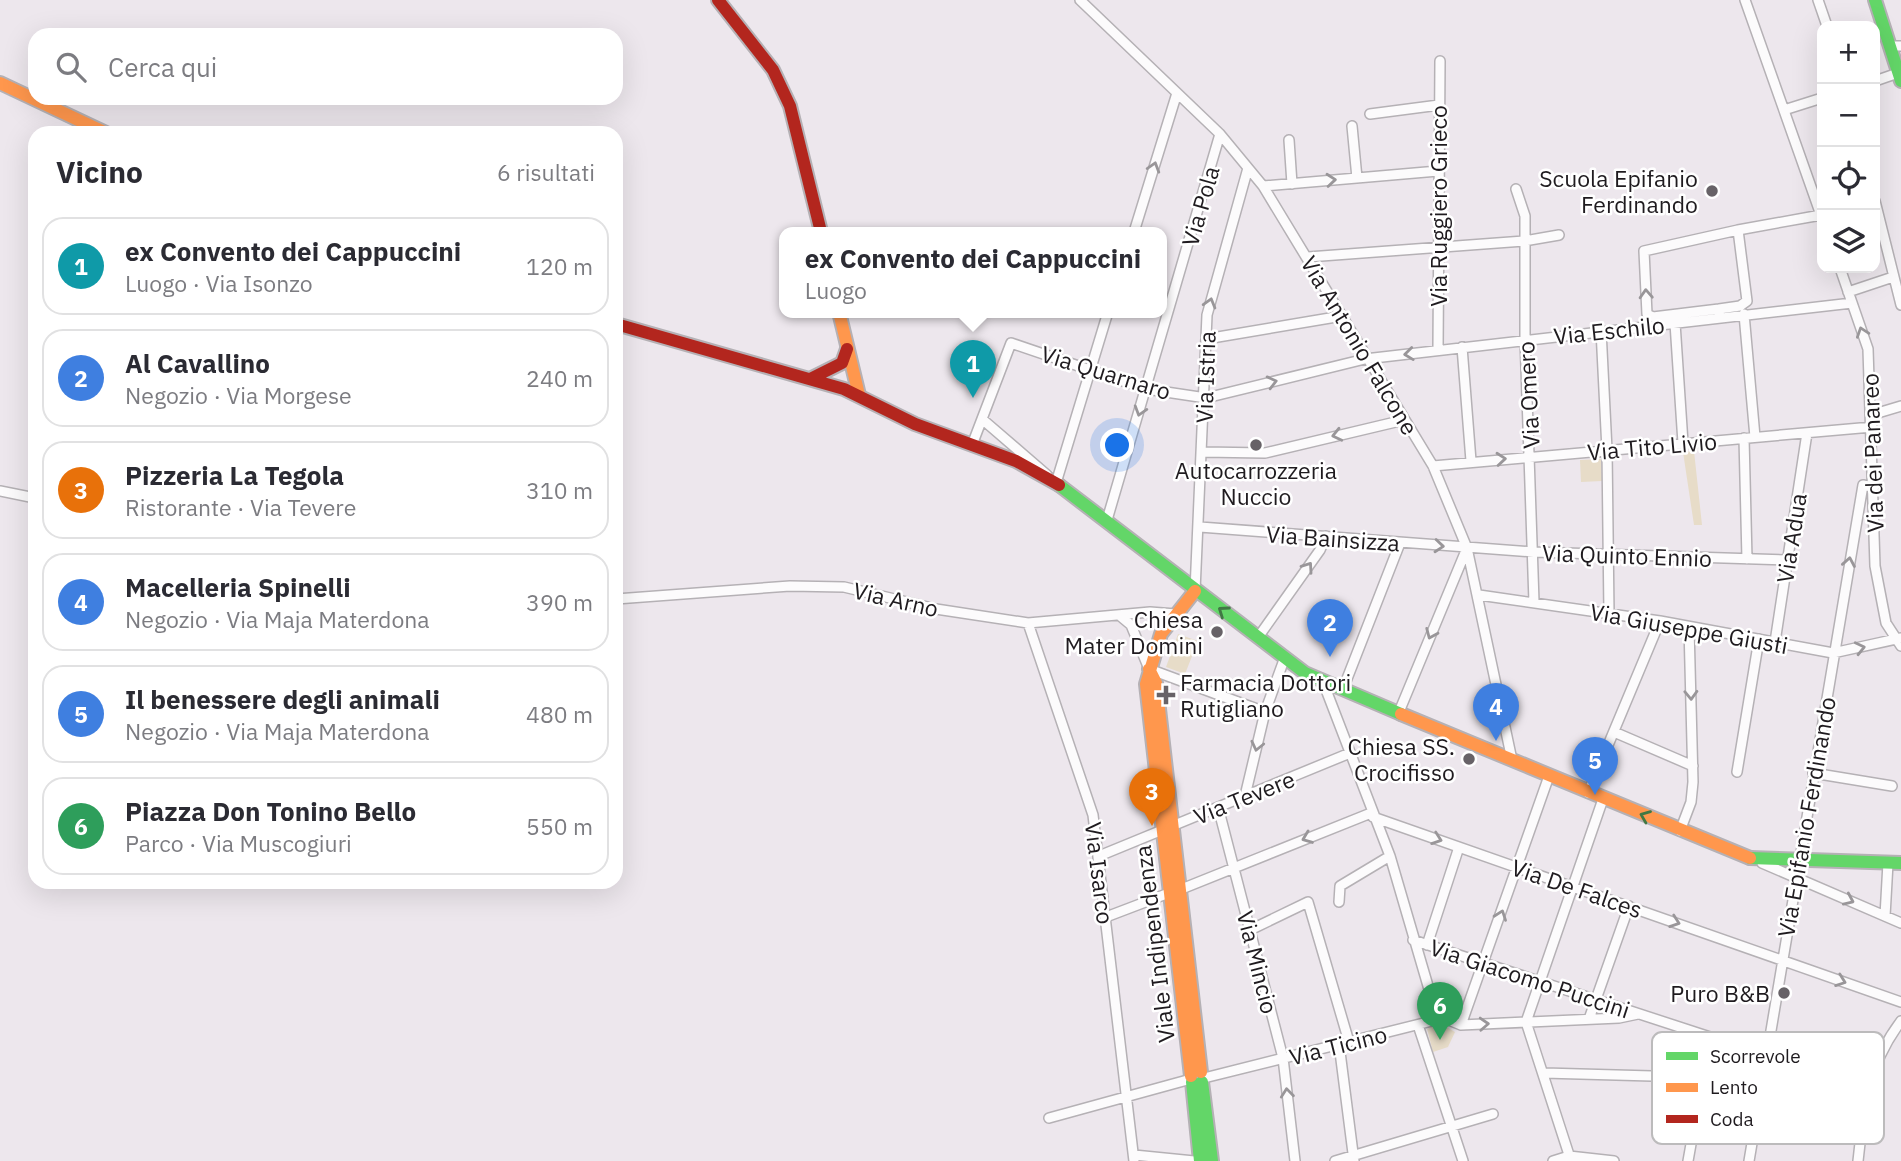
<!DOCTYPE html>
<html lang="it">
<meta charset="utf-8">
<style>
body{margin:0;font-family:"IBM Plex Sans",sans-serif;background:#f7f7f7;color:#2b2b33}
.controls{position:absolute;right:21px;top:21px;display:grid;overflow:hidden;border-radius:14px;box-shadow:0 7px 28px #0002}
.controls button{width:63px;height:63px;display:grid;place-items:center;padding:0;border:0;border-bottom:2px solid #e1e1e2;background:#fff;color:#2b2b33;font:35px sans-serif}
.you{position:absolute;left:1118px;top:446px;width:24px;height:24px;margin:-18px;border:5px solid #fff;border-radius:50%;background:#1a73e8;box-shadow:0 0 0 10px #1a73e833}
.badge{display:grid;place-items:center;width:46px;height:46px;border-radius:50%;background:#0b8043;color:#fff;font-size:23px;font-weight:700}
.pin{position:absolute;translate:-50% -58px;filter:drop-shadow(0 2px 4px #0008)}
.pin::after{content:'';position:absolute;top:37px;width:24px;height:21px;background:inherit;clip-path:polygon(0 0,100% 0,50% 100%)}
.popup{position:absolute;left:779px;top:227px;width:388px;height:91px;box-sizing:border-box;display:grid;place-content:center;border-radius:14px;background:#fff;filter:drop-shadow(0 2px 5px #0005);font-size:23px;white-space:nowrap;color:#7c7c81}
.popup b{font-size:26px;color:#2b2b33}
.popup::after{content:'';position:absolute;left:50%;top:100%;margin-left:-14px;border:14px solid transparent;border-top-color:#fff}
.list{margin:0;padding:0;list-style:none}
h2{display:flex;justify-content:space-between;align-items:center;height:91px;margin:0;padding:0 28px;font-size:30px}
h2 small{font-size:23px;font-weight:400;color:#7c7c81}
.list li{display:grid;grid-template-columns:46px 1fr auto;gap:21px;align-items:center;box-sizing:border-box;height:98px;margin:0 14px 14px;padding:0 14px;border:2px solid #e1e1e2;border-radius:21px}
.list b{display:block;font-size:26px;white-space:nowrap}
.list p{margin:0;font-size:23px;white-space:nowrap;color:#7c7c81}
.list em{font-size:23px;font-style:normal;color:#7c7c81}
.icon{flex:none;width:38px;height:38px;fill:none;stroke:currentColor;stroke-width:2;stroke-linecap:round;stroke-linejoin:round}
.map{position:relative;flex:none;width:1901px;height:1161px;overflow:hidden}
.search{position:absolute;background:#fff;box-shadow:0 7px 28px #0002;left:28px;top:28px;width:595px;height:77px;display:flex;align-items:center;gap:18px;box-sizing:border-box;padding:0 24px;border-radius:21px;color:#7c7c81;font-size:26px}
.panel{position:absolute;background:#fff;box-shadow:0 7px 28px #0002;left:28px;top:126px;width:595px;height:763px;border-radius:21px}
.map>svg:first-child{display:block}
</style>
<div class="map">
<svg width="1901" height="1161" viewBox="0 0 1901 1161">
<rect width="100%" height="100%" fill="#ede7ed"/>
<path fill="#e7dcc8" d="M1694 451 1702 525H1694L1683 452Z
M1601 459 1602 481 1581 482 1580 460Z
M1178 634 1198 641 1185 674 1166 667Z
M1440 1023 1455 1032 1448 1047 1433 1052 1427 1029Z"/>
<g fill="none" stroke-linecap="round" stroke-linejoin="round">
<defs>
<path id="street" d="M1080 0 1220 134 1263 186 1433 466 1467 548 1512 760
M1745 0 1822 218
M1818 0 1827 26
M1890 46H1901
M1875 81 1898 73
M1784 110 1822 98
M1370 114 1439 105
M1352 126 1357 178
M1289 140 1292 184
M1263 186 1438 171
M1516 189 1525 216V338L1534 602
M1875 201 1901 305
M1134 232 1177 93
M1308 257 1524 241 1559 235
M1840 268 1868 349 1875 566 1886 623 1901 646
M1848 292 1893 277
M1719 309 1653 317 1647 314 1644 251 1738 230
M1719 313V309L1740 306 1747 301 1738 230 1821 215
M1744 314 1755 437
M1675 323 1683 443
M1601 330 1607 450 1609 614
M1206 339 1342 316
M1462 347 1471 461
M1438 350 1440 61
M1871 415 1901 406
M982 419 1047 475
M1744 438 1747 559
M972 445 1011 343 1146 389 1206 398 1365 359 1852 303
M1203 452 1265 453 1404 420
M1433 466 1872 427
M1056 483 1108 312
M0 491 35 498
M1107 520 1220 134
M1200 527 1534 552 1788 560
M1195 591 1207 315 1248 168
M1479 595 1660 621 1833 653 1901 638
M616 599 790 586 844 587 936 609 1028 623 1150 612 1176 614
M1119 615 1131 625 1149 669 1265 712
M1028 623 1093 815 1134 1161
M1259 636 1320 550 1326 536
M1775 642 1807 433
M1323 682 1390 856 1433 1003 1444 1018
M1343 689 1400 543
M1399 712 1467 548
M1614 732 1693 766
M1737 772 1759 639
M1813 773 1892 786
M1588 793 1660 621
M1245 796 1265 712 1285 657
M1218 807 1283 1058 1295 1161
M1373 817 1901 1002
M1680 831 1691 802 1693 782 1689 627
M1099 856 1350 753
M1762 863 1901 923
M1179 890 1371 813
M1339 902 1340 886 1390 856
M1885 916 1888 863
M1106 917 1169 893
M1250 930 1308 902 1349 1042
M1413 940 1710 1037 1865 1093
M1427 945 1459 847
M1589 1019 1629 906
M1526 1022 1603 799
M1526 1022 1571 1161
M1418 1025 1463 1161
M1461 1025 1549 776
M1339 1044 1354 1161
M1544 1073 1652 1076 1702 1085
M1204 1078 1444 1018 1461 1025 1619 1018 1638 1014
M1049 1118 1191 1079
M1134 1155 1194 1161
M1335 1161 1493 1114
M1553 1161 1569 1156 1614 1161
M1688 1161 1710 1037
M1749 1161 1863 485 1874 487
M1858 1161C1864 1107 1867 1066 1901 1021"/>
<path id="fast" d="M1875 0 1901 81
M1059 485 1305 673 1401 714
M1750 858 1901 863
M1192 1082 1200 1161
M1202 1082 1212 1161"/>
<path id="slow" d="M0 83 106 133
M839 312 859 395
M1149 669 1156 683 1201 1072
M1401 714 1750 858
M1191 1076 1146 684 1161 634 1195 591"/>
<path id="jam" d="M718 0 773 70 790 106 821 232
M616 324 844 389 915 424 1016 461 1059 485
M810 379 842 363 847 349"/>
</defs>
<use href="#street" stroke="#b5b1b5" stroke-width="12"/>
<use href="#fast" stroke="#b5b1b5" stroke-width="16"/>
<use href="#slow" stroke="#b5b1b5" stroke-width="16"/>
<use href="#jam" stroke="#b5b1b5" stroke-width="16"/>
<use href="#street" stroke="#fcfbfc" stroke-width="9"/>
<use href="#fast" stroke="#63d668" stroke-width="12"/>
<use href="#slow" stroke="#ff974d" stroke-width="12"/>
<use href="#jam" stroke="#b3261e" stroke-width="12"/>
</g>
<defs><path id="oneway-chevron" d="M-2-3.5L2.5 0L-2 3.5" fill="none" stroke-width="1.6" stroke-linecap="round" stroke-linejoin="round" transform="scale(1.75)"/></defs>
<g stroke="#999699">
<use href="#oneway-chevron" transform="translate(1154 167) rotate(-73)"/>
<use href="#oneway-chevron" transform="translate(1331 180) rotate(-5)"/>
<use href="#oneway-chevron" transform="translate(1646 294) rotate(-93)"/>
<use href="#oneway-chevron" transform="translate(1210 303) rotate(-74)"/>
<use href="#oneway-chevron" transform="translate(1862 332) rotate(-109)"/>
<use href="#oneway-chevron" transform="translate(1409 354) rotate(173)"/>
<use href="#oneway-chevron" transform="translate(1272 382) rotate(-14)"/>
<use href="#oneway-chevron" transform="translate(1140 411) rotate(107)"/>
<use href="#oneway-chevron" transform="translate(1337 435) rotate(167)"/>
<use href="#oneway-chevron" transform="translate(1501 459) rotate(-5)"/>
<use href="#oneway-chevron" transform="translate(1439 546) rotate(5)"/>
<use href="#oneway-chevron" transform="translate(1849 562) rotate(-80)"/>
<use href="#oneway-chevron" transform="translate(1308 567) rotate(-55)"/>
<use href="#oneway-chevron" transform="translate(1431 634) rotate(113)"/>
<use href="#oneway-chevron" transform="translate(1860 648) rotate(-13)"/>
<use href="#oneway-chevron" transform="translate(1691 695) rotate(88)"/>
<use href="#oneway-chevron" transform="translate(1257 746) rotate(103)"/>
<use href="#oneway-chevron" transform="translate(1307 838) rotate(159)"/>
<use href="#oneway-chevron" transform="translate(1437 839) rotate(19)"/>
<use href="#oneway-chevron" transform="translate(1849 900) rotate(24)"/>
<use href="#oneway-chevron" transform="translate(1501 915) rotate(-70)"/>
<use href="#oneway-chevron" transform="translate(1675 922) rotate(19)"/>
<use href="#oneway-chevron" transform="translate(1841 981) rotate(20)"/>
<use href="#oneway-chevron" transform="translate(1484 1024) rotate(-3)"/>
<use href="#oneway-chevron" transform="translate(1287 1093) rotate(-96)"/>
</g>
<g stroke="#417844">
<use href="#oneway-chevron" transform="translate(1223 611) rotate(-145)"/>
<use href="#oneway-chevron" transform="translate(1645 816) rotate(-158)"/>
</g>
<g fill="#676267" stroke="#fff" stroke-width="2.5">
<circle cx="1712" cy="191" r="7"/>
<circle cx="1256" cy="445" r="7"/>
<circle cx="1217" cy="632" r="7"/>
<path d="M1162.5 684.5h7v7h7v7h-7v7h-7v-7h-7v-7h7z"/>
<circle cx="1469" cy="759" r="7"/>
<circle cx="1784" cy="993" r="7"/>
</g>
<g text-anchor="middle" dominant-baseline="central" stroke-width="5" stroke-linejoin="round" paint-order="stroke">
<g font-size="23" fill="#1f1b1f" stroke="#fff" text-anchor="end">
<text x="1698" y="178">Scuola Epifanio<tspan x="1698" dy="26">Ferdinando</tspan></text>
<text x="1256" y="470" text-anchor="middle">Autocarrozzeria<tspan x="1256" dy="26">Nuccio</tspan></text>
<text x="1203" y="619">Chiesa<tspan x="1203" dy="26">Mater Domini</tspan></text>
<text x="1180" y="682" text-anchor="start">Farmacia Dottori<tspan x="1180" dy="26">Rutigliano</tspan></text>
<text x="1455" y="746">Chiesa SS.<tspan x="1455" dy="26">Crocifisso</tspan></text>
<text x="1770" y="993">Puro B&amp;B</text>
</g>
<g font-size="23" fill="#1f1b1f" stroke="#fff">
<text transform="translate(1200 206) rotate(-74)">Via Pola</text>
<text transform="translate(1438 206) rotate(-90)">Via Ruggiero Grieco</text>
<text transform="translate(1609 330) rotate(-6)">Via Eschilo</text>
<text transform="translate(1360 345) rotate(59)">Via Antonio Falcone</text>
<text transform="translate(1106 372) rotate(17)">Via Quarnaro</text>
<text transform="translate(1205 377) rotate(-88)">Via Istria</text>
<text transform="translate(1528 395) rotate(-93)">Via Omero</text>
<text transform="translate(1652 446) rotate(-5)">Via Tito Livio</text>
<text transform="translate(1872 453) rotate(-92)">Via dei Panareo</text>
<text transform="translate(1333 538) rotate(4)">Via Bainsizza</text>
<text transform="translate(1791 538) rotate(-81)">Via Adua</text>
<text transform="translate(1627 555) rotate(2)">Via Quinto Ennio</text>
<text transform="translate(896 599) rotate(13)">Via Arno</text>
<text transform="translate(1689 628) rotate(10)">Via Giuseppe Giusti</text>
<text transform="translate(1244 797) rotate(-22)">Via Tevere</text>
<text transform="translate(1806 817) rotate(-80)">Via Epifanio Ferdinando</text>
<text transform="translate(1100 873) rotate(83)">Via Isarco</text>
<text transform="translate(1577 888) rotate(19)">Via De Falces</text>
<text transform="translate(1154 944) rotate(-97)">Viale Indipendenza</text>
<text transform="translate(1258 962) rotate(76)">Via Mincio</text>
<text transform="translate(1530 978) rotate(18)">Via Giacomo Puccini</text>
<text transform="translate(1338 1045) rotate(-14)">Via Ticino</text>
</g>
</g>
<rect x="1652" y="1032" width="232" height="112" rx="10" fill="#fff" stroke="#bcbbbc" stroke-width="2"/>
<rect x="1666" y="1052" width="32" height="8" fill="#63d668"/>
<rect x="1666" y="1083" width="32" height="9" fill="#ff974d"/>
<rect x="1666" y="1115" width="32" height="8" fill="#b3261e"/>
<g font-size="19" fill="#1f1b1f">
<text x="1710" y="1063">Scorrevole</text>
<text x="1710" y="1094">Lento</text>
<text x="1710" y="1126">Coda</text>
</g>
</svg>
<div class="controls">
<button>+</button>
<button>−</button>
<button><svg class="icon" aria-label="locate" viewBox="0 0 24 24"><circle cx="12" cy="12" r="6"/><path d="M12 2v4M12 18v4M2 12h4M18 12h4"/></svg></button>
<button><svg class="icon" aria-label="layers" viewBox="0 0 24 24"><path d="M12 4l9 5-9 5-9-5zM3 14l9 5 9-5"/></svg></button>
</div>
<div class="you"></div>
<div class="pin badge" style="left:973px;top:398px;background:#0f9aa8">1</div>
<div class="popup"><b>ex Convento dei Cappuccini</b>Luogo</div>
<div class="pin badge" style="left:1330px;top:657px;background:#3f7fe0">2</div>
<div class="pin badge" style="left:1152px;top:826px;background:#e8710a">3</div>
<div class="pin badge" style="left:1496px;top:741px;background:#3f7fe0">4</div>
<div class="pin badge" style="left:1595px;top:795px;background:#3f7fe0">5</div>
<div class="pin badge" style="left:1440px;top:1040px;background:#2e9e5b">6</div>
<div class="search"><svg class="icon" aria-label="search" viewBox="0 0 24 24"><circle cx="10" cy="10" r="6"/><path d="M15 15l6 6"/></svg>Cerca qui</div>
<section class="panel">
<h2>Vicino<small>6 risultati</small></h2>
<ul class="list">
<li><span class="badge" style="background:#0f9aa8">1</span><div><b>ex Convento dei Cappuccini</b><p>Luogo · Via Isonzo</p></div><em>120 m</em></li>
<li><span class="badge" style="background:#3f7fe0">2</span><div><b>Al Cavallino</b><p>Negozio · Via Morgese</p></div><em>240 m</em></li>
<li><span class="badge" style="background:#e8710a">3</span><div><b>Pizzeria La Tegola</b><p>Ristorante · Via Tevere</p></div><em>310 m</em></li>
<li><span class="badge" style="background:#3f7fe0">4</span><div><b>Macelleria Spinelli</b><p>Negozio · Via Maja Materdona</p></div><em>390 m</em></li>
<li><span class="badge" style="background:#3f7fe0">5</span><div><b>Il benessere degli animali</b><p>Negozio · Via Maja Materdona</p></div><em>480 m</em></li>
<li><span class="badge" style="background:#2e9e5b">6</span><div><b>Piazza Don Tonino Bello</b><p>Parco · Via Muscogiuri</p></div><em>550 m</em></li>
</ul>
</section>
</div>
